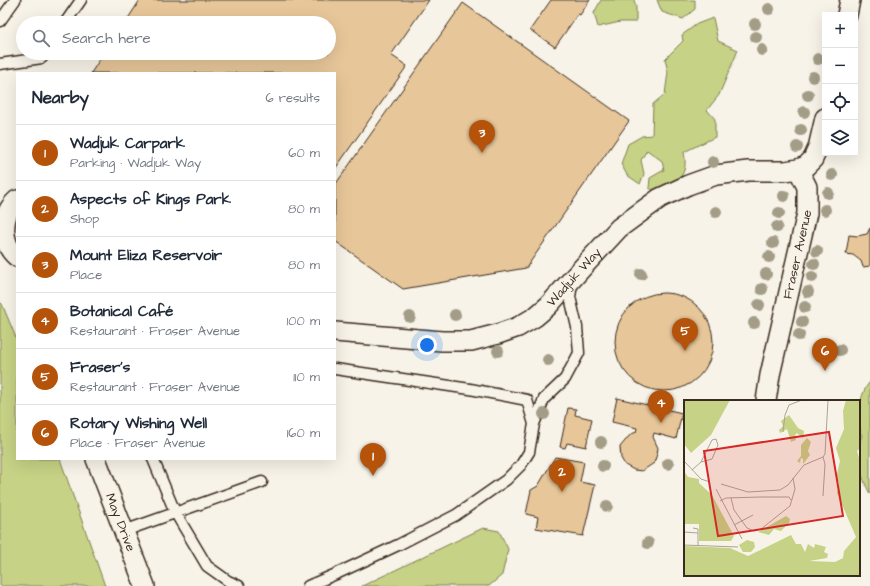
<!DOCTYPE html>
<meta charset="utf-8">
<style>
body{margin:0;font-family:"Architects Daughter",sans-serif;background:#f2f2f3;color:#1f2937}
.controls{position:absolute;right:12px;top:12px;display:grid;overflow:hidden;border-radius:0px;box-shadow:0 4px 16px #0002}
.controls button{width:36px;height:36px;display:grid;place-items:center;padding:0;border:0;border-bottom:1px solid #e0e1e3;background:#fff;color:#1f2937;font:20px sans-serif}
.you{position:absolute;left:427px;top:345px;width:14px;height:14px;margin:-10px;border:3px solid #fff;border-radius:50%;background:#1a73e8;box-shadow:0 0 0 6px #1a73e833}
.badge{display:grid;place-items:center;width:26px;height:26px;border-radius:50%;background:#b45309;color:#fff;font-size:13px;font-weight:700}
.pin{position:absolute;translate:-50% -33px;filter:drop-shadow(0 1px 2px #0008)}
.pin::after{content:'';position:absolute;top:21px;width:14px;height:12px;background:inherit;clip-path:polygon(0 0,100% 0,50% 100%)}
.list{margin:0;padding:0;list-style:none}
h2{display:flex;justify-content:space-between;align-items:center;height:52px;margin:0;padding:0 16px;font-size:17px}
h2 small{font-size:13px;font-weight:400;color:#747a83}
.list li{display:grid;grid-template-columns:26px 1fr auto;gap:12px;align-items:center;box-sizing:border-box;height:56px;padding:0 16px;border-top:1px solid #e0e1e3}
.list b{display:block;font-size:15px;white-space:nowrap}
.list p{margin:0;font-size:13px;white-space:nowrap;color:#747a83}
.list em{font-size:13px;font-style:normal;color:#747a83}
.icon{flex:none;width:22px;height:22px;fill:none;stroke:currentColor;stroke-width:2;stroke-linecap:round;stroke-linejoin:round}
.map{position:relative;flex:none;width:870px;height:586px;overflow:hidden}
.search{position:absolute;background:#fff;box-shadow:0 4px 16px #0002;left:16px;top:16px;width:320px;height:44px;display:flex;align-items:center;gap:10px;box-sizing:border-box;padding:0 14px;border-radius:22px;color:#747a83;font-size:15px}
.panel{position:absolute;background:#fff;box-shadow:0 4px 16px #0002;left:16px;top:72px;width:320px;height:388px;border-radius:0px}
.map>svg:first-child{display:block}
</style>
<div class="map">
<svg width="870" height="586" viewBox="0 0 870 586">
<rect width="100%" height="100%" fill="#f7f3e8"/>
<filter id="ink" filterUnits="userSpaceOnUse"><feTurbulence type="fractalNoise" baseFrequency=".025" numOctaves="2"/><feDisplacementMap in="SourceGraphic" scale="8" xChannelSelector="R" yChannelSelector="G"/><feConvolveMatrix kernelMatrix="1 2 1 2 8 2 1 2 1" color-interpolation-filters="sRGB"/></filter>
<g filter="url(#ink)">
<path fill="#c6d285" stroke="#807e52" d="M601 0H634L636 7V22H620L598 27 594 13Z
M657 0H695V9L683 19 662 12Z
M713 18 718 41 738 50 719 95 707 110 715 119V137L684 152C689 178 677 180 658 192L649 188 650 178 664 170 662 161 647 150 641 160 644 174 640 184 627 175 621 164 628 144 642 136 652 135 653 104 665 94 668 72 665 59 683 41 682 35 697 24Z
M0 302 2 304 17 340V459H60L105 586H0Z
M870 382V494C861 476 853 455 862 436 856 422 859 393 870 382Z
M483 528 499 531 508 549 502 575 489 586H362Z"/>
<path fill="#e7c699" stroke="#3b2a1e" d="M140 0H429L391 55 407 66 335 169V73H91L104 53H329V23H125Z
M551 0H590L580 15 578 14 555 47 530 30Z
M463 3 629 121 526 268 403 289 335 241V185Z
M870 228V266L863 267 861 261 853 255 846 254 849 235 857 236 867 234Z
M615 342a49 49 0 1 1 98 0a49 49 0 1 1-98 0Z
M617 398 682 413 676 439 654 433 653 437 658 448 657 454 654 463 642 471 634 470 625 465 621 458 620 447 630 435 636 432 637 428 612 422Z
M568 408 576 409 575 415 592 419 586 447 567 443 565 448 560 447Z
M555 457 584 462 580 482 595 485 583 536 536 528 538 517 526 514 531 490 538 486Z"/>
<g fill="none" stroke-linecap="round" stroke-linejoin="round">
<defs>
<path id="service" d="M0 21 15 0
M65 23 81 0
M0 64 42 58 45 53
M335 369 470 389 527 400 534 424
M153 459 175 512 207 566 228 581 239 586
M124 531 262 482
M308 586 336 574 398 545 456 515 506 480 521 465 529 452 534 424 544 399 565 379 579 353 577 327 570 297 572 283"/>
<g id="minor">
<path d="M847 15 850 0"/>
<path d="M17 200C1 214 0 243 17 257"/>
<path id="s1" d="M335 332 442 341H471L498 334 518 327 535 317 548 306 583 267 619 228 660 198 688 185 716 175 748 171H785L798 169 806 166 813 159 818 148 825 118"/>
<path id="s2" d="M766 401 770 375 807 213V187L798 169"/>
<path id="s3" d="M96 459 145 586"/>
</g>
</defs>
<use href="#service" stroke="#3b2a1e" stroke-width="13"/>
<use href="#minor" stroke="#3b2a1e" stroke-width="22"/>
<use href="#service" stroke="#f7f3e8" stroke-width="10"/>
<use href="#minor" stroke="#f7f3e8" stroke-width="19"/>
</g>
<g fill="#a39c87">
<circle cx="769" cy="9" r="6"/>
<circle cx="755" cy="24" r="6"/>
<circle cx="756" cy="37" r="6"/>
<circle cx="762" cy="50" r="6"/>
<circle cx="818" cy="59" r="6"/>
<circle cx="813" cy="77" r="6"/>
<circle cx="808" cy="95" r="6"/>
<circle cx="804" cy="112" r="6"/>
<circle cx="801" cy="130" r="6"/>
<circle cx="797" cy="147" r="6"/>
<circle cx="713" cy="162" r="6"/>
<circle cx="832" cy="175" r="6"/>
<circle cx="828" cy="193" r="6"/>
<circle cx="784" cy="196" r="6"/>
<circle cx="825" cy="210" r="6"/>
<circle cx="716" cy="212" r="6"/>
<circle cx="779" cy="213" r="6"/>
<circle cx="777" cy="227" r="6"/>
<circle cx="773" cy="243" r="6"/>
<circle cx="817" cy="251" r="6"/>
<circle cx="769" cy="257" r="6"/>
<circle cx="814" cy="264" r="6"/>
<circle cx="641" cy="274" r="6"/>
<circle cx="766" cy="274" r="6"/>
<circle cx="812" cy="277" r="6"/>
<circle cx="762" cy="289" r="6"/>
<circle cx="808" cy="292" r="6"/>
<circle cx="759" cy="305" r="6"/>
<circle cx="805" cy="307" r="6"/>
<circle cx="455" cy="315" r="6"/>
<circle cx="410" cy="317" r="6"/>
<circle cx="802" cy="322" r="6"/>
<circle cx="754" cy="323" r="6"/>
<circle cx="799" cy="335" r="6"/>
<circle cx="840" cy="350" r="6"/>
<circle cx="498" cy="351" r="6"/>
<circle cx="548" cy="360" r="6"/>
<circle cx="544" cy="414" r="6"/>
<circle cx="601" cy="442" r="6"/>
<circle cx="668" cy="464" r="6"/>
<circle cx="603" cy="466" r="6"/>
<circle cx="607" cy="506" r="6"/>
<circle cx="648" cy="543" r="6"/>
</g>
</g>
<g text-anchor="middle" dominant-baseline="central" stroke-width="3" stroke-linejoin="round" paint-order="stroke">
<g font-size="13" fill="#3b2a1e" stroke="#f7f3e8">
<text stroke="none"><textPath href="#s2" startOffset="150">Fraser Avenue</textPath></text>
<text stroke="none"><textPath href="#s1" startOffset="261">Wadjuk Way</textPath></text>
<text stroke="none"><textPath href="#s3" startOffset="68">May Drive</textPath></text>
</g>
</g>
<g transform="translate(684 400)">
<rect width="176" height="176" fill="#f7f3e8"/>
<path d="M0 0H46L27 35 7 53 0 44ZM162 0H176V48L173 51 176 61V176H0L1 146 46 148 64 156 107 135 112 144H117L121 152 124 144 130 148 131 144 142 147 140 152 144 154 143 158 125 161 151 162 159 158 160 151 172 137 153 93 155 83 152 78 156 61 152 48 160 29 159 11ZM105 15 114 28 120 31 119 38 113 33 111 35 112 40 107 42 103 29 96 33 95 30 99 26 97 21ZM123 38 127 42 124 51 126 55 119 64V59L117 58 116 63 113 61 117 56V45ZM0 71 4 77 15 79V83L28 95 50 136 47 141H15V124H0ZM102 116 106 119 105 123 97 131 90 129 85 135 74 132ZM63 140 70 142 71 147 67 152H59L55 145Z" fill="#c6d285"/>
<path fill="none" stroke="#aca397" stroke-width="1" d="M99 32 101 15 105 5 118 0M0 61 17 79 26 82M8 70 17 62 28 40 32 39 34 45 28 59 17 62M37 84 64 92 96 90 104 85 120 65 139 57M32 89 58 139M139 96 141 64 139 57 141 54 144 0M47 98 50 110 63 128 70 131 77 129 106 106 111 89 109 78M36 101 42 98 76 97H105L107 100M50 125 69 115M9 128 14 129V146M0 132 14 133M0 145 54 147"/>
<path fill="#d62828" fill-opacity="0.15" stroke="#d62828" stroke-width="2" d="M145 32 159 116 34 136 20 51Z"/>
<rect width="176" height="176" fill="none" stroke="#3b2a1e" stroke-width="2"/>
</g>
</svg>
<div class="controls">
<button>+</button>
<button>−</button>
<button><svg class="icon" aria-label="locate" viewBox="0 0 24 24"><circle cx="12" cy="12" r="6"/><path d="M12 2v4M12 18v4M2 12h4M18 12h4"/></svg></button>
<button><svg class="icon" aria-label="layers" viewBox="0 0 24 24"><path d="M12 4l9 5-9 5-9-5zM3 14l9 5 9-5"/></svg></button>
</div>
<div class="you"></div>
<div class="pin badge" style="left:373px;top:476px">1</div>
<div class="pin badge" style="left:562px;top:492px">2</div>
<div class="pin badge" style="left:482px;top:153px">3</div>
<div class="pin badge" style="left:661px;top:423px">4</div>
<div class="pin badge" style="left:685px;top:351px">5</div>
<div class="pin badge" style="left:825px;top:371px">6</div>
<div class="search"><svg class="icon" aria-label="search" viewBox="0 0 24 24"><circle cx="10" cy="10" r="6"/><path d="M15 15l6 6"/></svg>Search here</div>
<section class="panel">
<h2>Nearby<small>6 results</small></h2>
<ul class="list">
<li><span class="badge">1</span><div><b>Wadjuk Carpark</b><p>Parking · Wadjuk Way</p></div><em>60 m</em></li>
<li><span class="badge">2</span><div><b>Aspects of Kings Park</b><p>Shop</p></div><em>80 m</em></li>
<li><span class="badge">3</span><div><b>Mount Eliza Reservoir</b><p>Place</p></div><em>80 m</em></li>
<li><span class="badge">4</span><div><b>Botanical Café</b><p>Restaurant · Fraser Avenue</p></div><em>100 m</em></li>
<li><span class="badge">5</span><div><b>Fraser's</b><p>Restaurant · Fraser Avenue</p></div><em>110 m</em></li>
<li><span class="badge">6</span><div><b>Rotary Wishing Well</b><p>Place · Fraser Avenue</p></div><em>160 m</em></li>
</ul>
</section>
</div>
